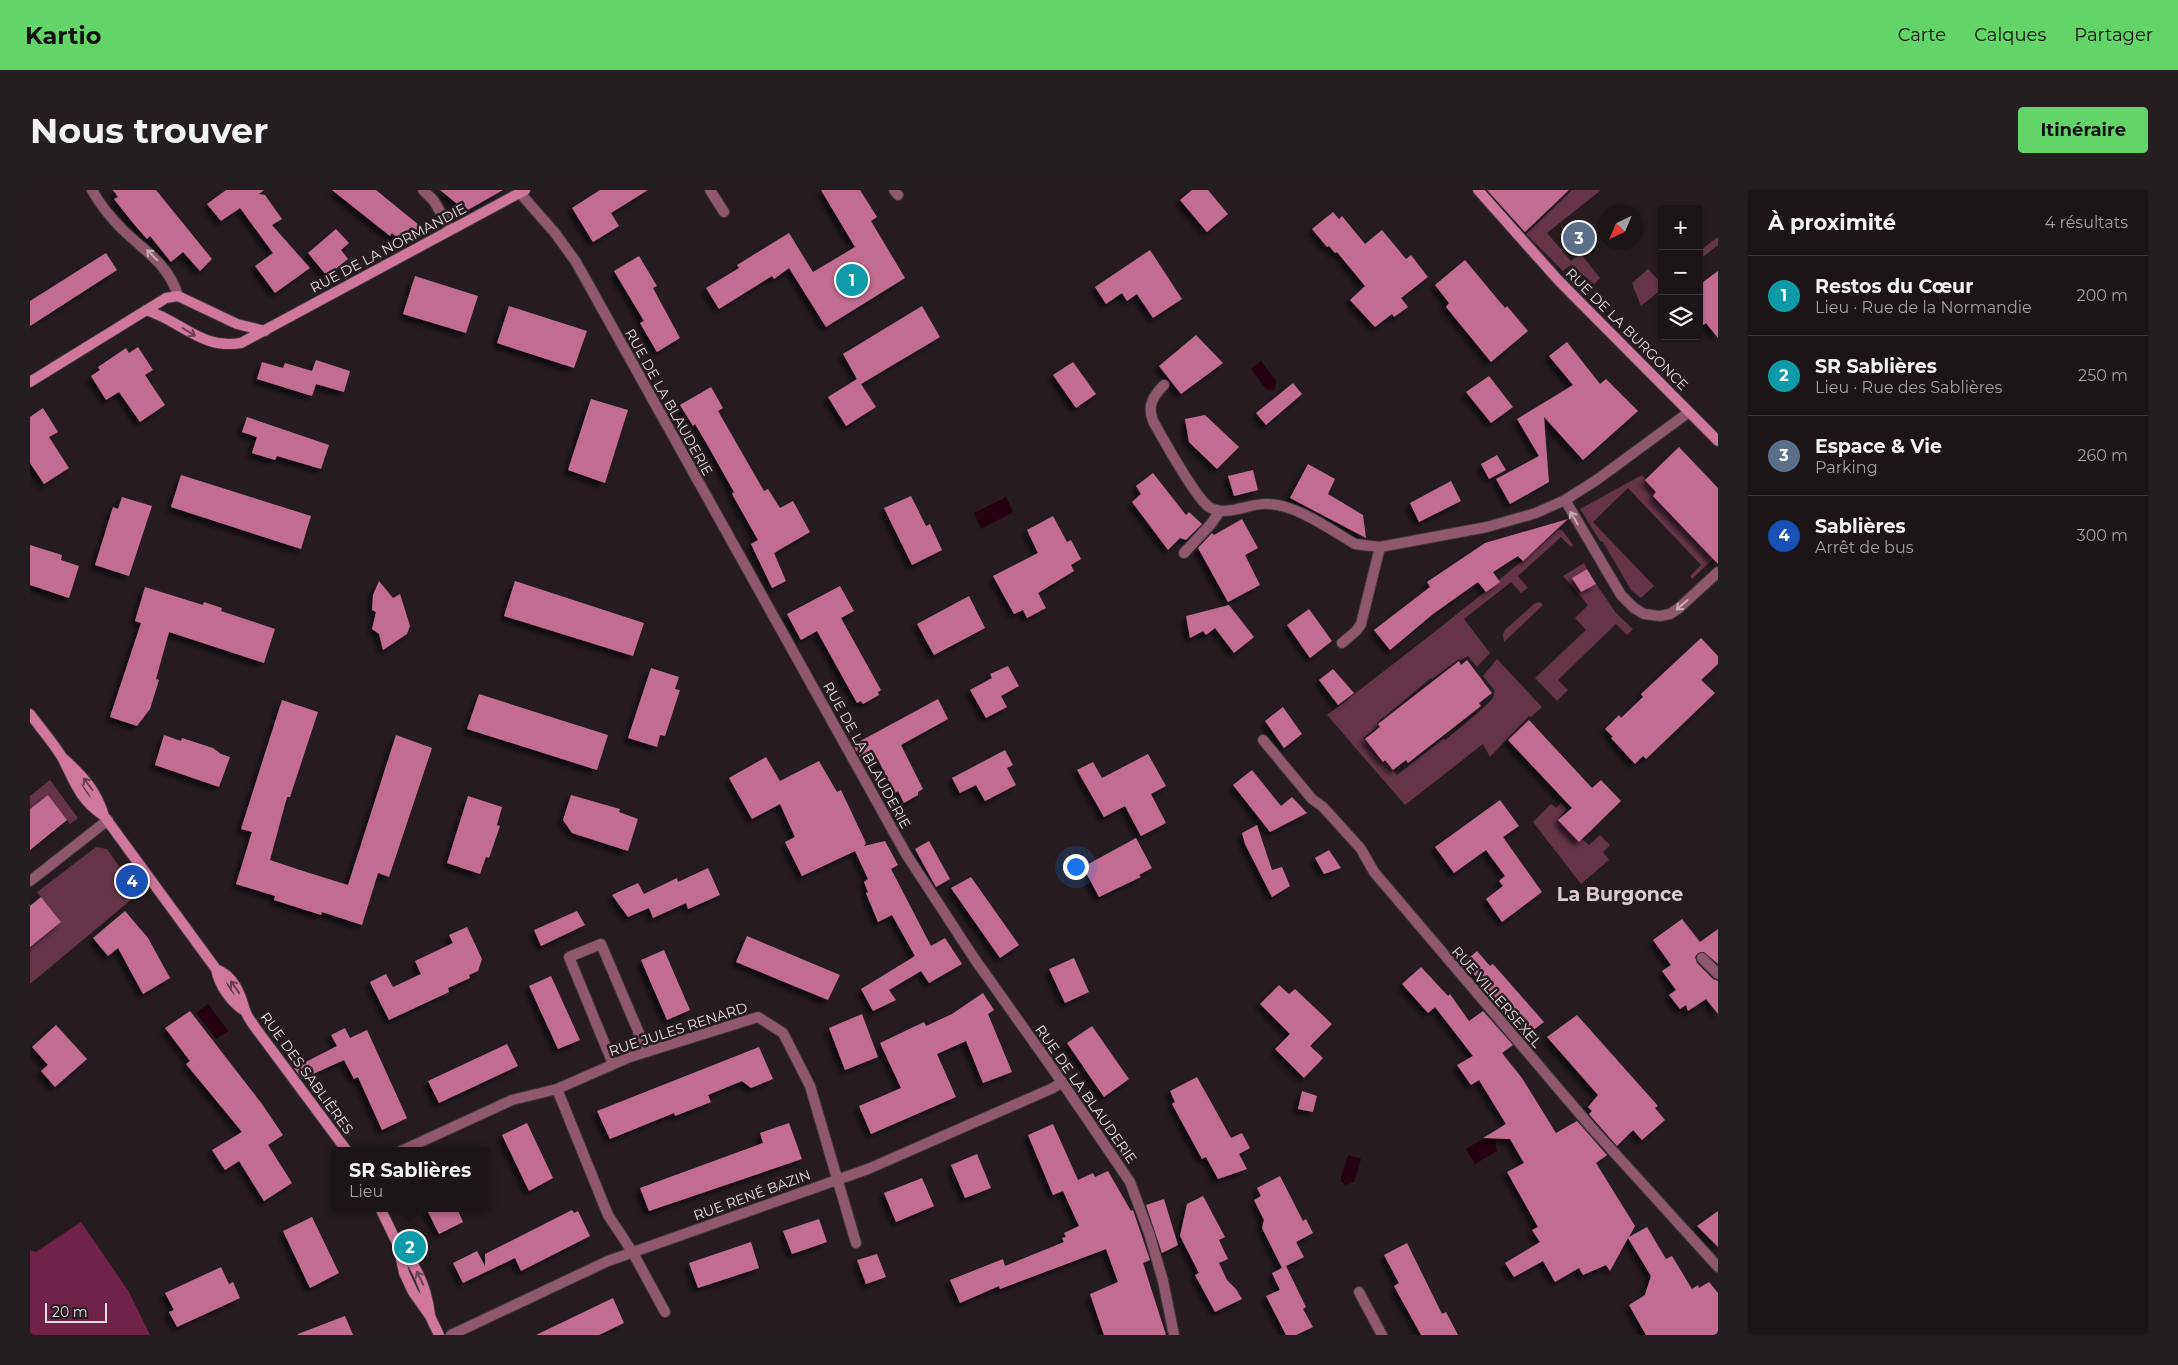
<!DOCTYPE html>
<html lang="fr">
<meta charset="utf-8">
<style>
body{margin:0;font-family:Montserrat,sans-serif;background:#251e20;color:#f1f3f6}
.controls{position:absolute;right:15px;top:15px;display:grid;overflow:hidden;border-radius:5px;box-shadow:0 1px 4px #0004}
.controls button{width:45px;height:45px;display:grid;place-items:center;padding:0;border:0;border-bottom:1px solid #3a3436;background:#1c1517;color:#f1f3f6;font:25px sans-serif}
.compass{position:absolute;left:1568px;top:15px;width:45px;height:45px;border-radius:50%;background:#1c1517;box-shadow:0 1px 4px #0004;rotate:224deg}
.scale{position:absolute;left:15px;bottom:12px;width:62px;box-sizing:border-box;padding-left:5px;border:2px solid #e3dcdf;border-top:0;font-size:14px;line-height:18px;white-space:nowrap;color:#e3dcdf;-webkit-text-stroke:4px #261c1f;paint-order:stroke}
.you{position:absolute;left:1045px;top:676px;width:18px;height:18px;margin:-12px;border:4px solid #fff;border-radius:50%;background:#1a73e8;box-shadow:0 0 0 8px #1a73e833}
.badge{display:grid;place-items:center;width:32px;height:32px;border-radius:50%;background:#63d468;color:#fff;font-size:16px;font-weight:700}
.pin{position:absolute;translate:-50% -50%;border:2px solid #fff;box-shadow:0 1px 5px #0006}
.popup{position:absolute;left:301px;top:957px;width:158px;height:65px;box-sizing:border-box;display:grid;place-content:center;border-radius:5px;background:#1c1517;filter:drop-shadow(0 1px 4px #0005);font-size:16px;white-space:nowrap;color:#a09fa1}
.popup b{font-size:19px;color:#f1f3f6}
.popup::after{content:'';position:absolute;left:50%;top:100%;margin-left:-10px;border:10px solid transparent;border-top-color:#1c1517}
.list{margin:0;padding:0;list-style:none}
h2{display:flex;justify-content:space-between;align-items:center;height:65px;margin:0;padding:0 20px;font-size:21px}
h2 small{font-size:16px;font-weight:400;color:#a09fa1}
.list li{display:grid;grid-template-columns:32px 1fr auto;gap:15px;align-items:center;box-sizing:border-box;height:80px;padding:0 20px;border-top:1px solid #3a3436}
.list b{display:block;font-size:19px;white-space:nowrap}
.list p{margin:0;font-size:16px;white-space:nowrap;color:#a09fa1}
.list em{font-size:16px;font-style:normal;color:#a09fa1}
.icon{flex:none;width:28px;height:28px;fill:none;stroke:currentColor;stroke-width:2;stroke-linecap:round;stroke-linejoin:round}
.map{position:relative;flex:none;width:1688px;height:1145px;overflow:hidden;border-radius:5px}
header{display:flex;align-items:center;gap:30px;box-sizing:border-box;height:70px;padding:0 25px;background:#63d468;color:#111}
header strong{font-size:24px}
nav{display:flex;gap:28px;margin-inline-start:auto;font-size:18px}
.intro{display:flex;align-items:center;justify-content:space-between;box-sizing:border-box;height:120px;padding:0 30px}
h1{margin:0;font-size:35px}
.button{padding:12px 22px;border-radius:5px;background:#63d468;color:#111;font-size:18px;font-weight:700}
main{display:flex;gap:30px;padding:0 30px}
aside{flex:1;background:#1c1517;border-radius:5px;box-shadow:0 1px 4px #0004}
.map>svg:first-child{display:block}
</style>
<header>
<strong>Kartio</strong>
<nav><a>Carte</a><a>Calques</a><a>Partager</a></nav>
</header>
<div class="intro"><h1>Nous trouver</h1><a class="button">Itinéraire</a></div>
<main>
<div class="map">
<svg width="1688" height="1145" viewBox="0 0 1688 1145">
<defs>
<filter id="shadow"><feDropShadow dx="-4.5" dy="4.5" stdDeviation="2.5" flood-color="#0009"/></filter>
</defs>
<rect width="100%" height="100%" fill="#261c1f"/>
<path fill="#653448" d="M1542 0H1571L1517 43 1541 71 1551 64 1570 88 1564 94 1541 75 1533 81 1496 44Z
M1688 47V55L1669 70V61Z
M1618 79 1630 92 1632 91V99L1611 116 1602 93Z
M1612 285 1627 302 1624 306 1683 369 1662 389 1660 386 1671 375 1598 298 1563 332 1624 396 1611 408 1601 400 1573 352 1570 351 1550 319Z
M1528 340H1532L1543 355 1541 357 1531 347 1488 386 1498 398 1491 403 1481 392 1434 429 1460 463 1447 477 1438 466 1431 470 1429 469 1402 489 1401 488 1347 533 1348 536 1333 548 1353 573 1355 571 1367 585 1413 549 1415 550C1421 546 1461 512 1463 508 1464 506 1464 503 1465 501L1453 486 1467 469 1512 517 1501 527 1499 526 1460 567 1453 554 1375 615 1297 525C1375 465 1454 405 1528 340Z
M1554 373 1557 379 1542 388 1550 402 1566 394 1586 423 1603 439 1597 445 1586 434 1528 490 1538 500 1527 511 1505 488 1556 440 1545 428 1558 415 1533 386Z
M1510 412 1513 415 1474 452 1473 444 1475 440 1504 414Z
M20 590 48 628 40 634 18 605 0 619V606Z
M1531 613 1537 619 1528 629 1549 652 1552 649 1559 655 1570 645 1580 655 1573 662 1579 670 1551 694 1503 632 1521 614 1526 618Z
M66 657 77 659 108 704 0 794V757L31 732 7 702Z"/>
<path fill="#702348" d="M51 1032 99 1102 120 1145H0V1060L6 1062Z"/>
<path fill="#250112" d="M1231 171 1246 191 1245 199 1242 201 1236 199 1221 179Z
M976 307 983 322 951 339 944 323Z
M178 814 198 841 186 849 166 823Z
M1458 946 1465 951 1467 961 1445 974 1436 959Z
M1318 965 1331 969 1324 992 1316 995 1311 991V987Z"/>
<path fill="#c16c90" filter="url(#shadow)" d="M83 0H126L182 69 170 81 153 62 141 72 120 46 117 49 103 33 84 9 88 7Z
M196 0H234L229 4 235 5 252 29 242 35 280 78 245 103 225 76 243 63 210 18 191 31 177 14Z
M302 0H346L395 40 373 53 362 43 360 46Z
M410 0H473L436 21Z
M570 0H618L581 23 589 36 563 52 542 18Z
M791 0H830L847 27 841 31 875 88 796 137 759 78 744 89 742 86 689 119 676 98 709 78 707 75 759 43 783 82 825 57Z
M1162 0H1178L1198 24 1177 42 1150 10Z
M1457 0H1539L1495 42Z
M1303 22 1309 29 1312 26 1335 54 1352 40 1376 69 1381 65 1398 87 1371 108 1378 117 1364 127 1362 124 1345 137 1320 110 1335 96 1307 62 1305 63 1299 56 1297 57 1282 39Z
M306 39 319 53 311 60 318 69 297 86 278 63Z
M1120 60 1152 109 1123 128 1107 104 1097 111 1092 103 1076 114 1065 97Z
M76 63 87 80 0 136V111Z
M609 66 627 96 623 98 650 148 627 162 610 133 614 131 584 81Z
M1435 70 1475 118 1477 116 1498 141 1461 172 1416 117 1419 113 1405 95Z
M1688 81V148L1676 133 1669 138V95Z
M385 86 448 106 436 143 373 124Z
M479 116 557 141 544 178 467 153Z
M892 116 910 147 831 194 846 217 816 236 798 207 827 189 813 164Z
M1166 145 1193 173 1151 204 1129 176Z
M1537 152 1570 194 1576 189 1608 221 1553 270 1514 227 1519 292 1480 314 1466 289 1509 266 1487 229 1543 195 1519 166Z
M108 157 123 180 115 185 135 215 110 232 89 202 76 210 61 186 70 180 68 177 96 158 99 163Z
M286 170 320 181 314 202 286 194 282 206 227 189 232 172 253 178 255 173 282 181Z
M1043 172 1066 204 1046 218 1023 185Z
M1459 186 1483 217 1461 233 1436 202Z
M1263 193 1272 204 1236 235 1226 223Z
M681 197 693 218 688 221 734 301 738 299 750 318 763 311 780 342 744 363 756 391 742 398 721 354 728 350 702 304 704 302 678 256 665 234 663 236 650 215Z
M561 209 598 220 575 293 538 280Z
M13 218 28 242 19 247 39 278 14 294 0 273V227Z
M1175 225 1209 257 1187 279 1159 252 1155 229Z
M217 227 299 255 291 279 247 266 245 270 222 263 227 247 212 242Z
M1649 257 1688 298V374L1623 306 1626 302 1615 290Z
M1467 265 1476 280 1459 289 1451 274Z
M1278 274 1305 289 1298 304 1333 325 1336 348 1260 308Z
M1223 280 1228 300 1204 306 1198 286Z
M1123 283 1156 325 1159 322 1172 334 1156 350 1150 348 1138 360 1102 312 1111 304 1106 296Z
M151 285 281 326 271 359 141 317Z
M1421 291 1431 311 1389 332 1380 313Z
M881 306 896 336 900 334 912 360 882 375 854 318Z
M92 307 122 316 99 386 65 375 83 317 88 319Z
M1023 326 1037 352 1041 350 1051 369 1041 375 1044 381 1008 403 1016 418 997 428 993 420 984 424 963 386 1008 363 997 340Z
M1212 329 1228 358 1215 365 1230 395 1198 412 1168 358 1182 343 1184 345Z
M1538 329 1493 371 1488 366 1463 382 1470 392 1456 402 1448 392 1403 424 1360 460 1344 440 1400 397 1397 392 1455 353Z
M0 355 32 365 31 370 49 376 39 408 0 395Z
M1557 379 1566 394 1551 402 1542 388Z
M349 391 363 408 370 404 380 436 377 444 353 460 349 444 342 439 346 422 342 420 343 405Z
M485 391 614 433 603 466 474 426Z
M810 396 824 421 811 428 851 500 848 502 849 505 833 514 831 511 827 513 787 441 771 450 757 424Z
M115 397 173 415 174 412 192 418 191 421 245 439 234 473 139 442 126 489 129 490 120 519 107 536 80 527 111 433 105 431Z
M939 406 955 438 904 465 887 434Z
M1199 415 1224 447 1204 463 1185 438 1176 445 1173 441 1160 448 1156 426Z
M1279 419 1302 451 1280 468 1257 435Z
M1671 448 1688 466V474L1671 490 1685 503 1616 569 1613 566 1605 574 1581 548 1583 547 1575 539 1589 525 1591 528 1613 507 1611 504Z
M1437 470 1462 503 1449 513 1451 516 1378 573 1376 570 1363 580 1355 570 1353 572 1335 549 1350 537 1348 534 1389 502 1429 471 1431 475Z
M978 476 989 496 971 506 977 517 956 528 940 500 962 488 960 484Z
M621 478 649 487 645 499 650 500 635 546 630 545 627 557 598 548Z
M1303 479 1324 503 1308 515 1289 490Z
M449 504 578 545 567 580 437 539Z
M908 509 918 529 871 555 893 599 888 602V605L874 613 868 601 865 603 844 562 831 569 823 555Z
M252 510 288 522 260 607H257L240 670 273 681 318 695 366 545 402 558 359 687 348 683 332 735 292 722 291 725 244 710 245 706 206 694 222 642 211 639Z
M1253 517 1272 544 1254 558 1235 531Z
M1499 530 1562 598 1571 590 1591 611 1549 652 1528 630 1542 618 1478 550Z
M134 545 151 551 152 548 183 558 191 564 200 567 189 597 125 575Z
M975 560 983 575 977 578 986 595 955 611 946 595 930 603 922 588Z
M1118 564 1136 596 1121 604 1136 633 1111 646 1095 616 1074 627 1047 580 1063 572 1072 588Z
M736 567 750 591 789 571 807 602 811 600 836 653 834 656 855 651 868 675 861 679 901 756 915 748 932 774 899 793 891 781 859 800 866 810 843 821 831 799 885 766 862 725 848 732 836 703 838 702 834 692 838 689 825 661 772 686 755 652 765 647 750 614 722 629 699 588Z
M1222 580 1251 616 1262 607 1277 623 1240 642 1203 595Z
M18 605 37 630 0 660V619Z
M541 605 590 619 589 622 608 629 598 661 542 643 533 630Z
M438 606 472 617 467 635 470 636 459 668 456 667 450 684 417 673Z
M1470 610 1489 636 1473 647 1512 702 1472 732 1456 709 1473 696 1469 691 1475 686 1456 660 1424 683 1405 657Z
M1227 635 1242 680 1252 677 1260 696 1242 707 1215 654 1212 643Z
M1106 648 1122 678 1109 685 1111 687 1069 707 1053 677Z
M899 651 920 689 906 697 885 659Z
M1299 660 1311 678 1294 684 1285 668Z
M678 678 690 705 658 719 656 713 623 728 619 718 598 727 582 705 608 693 614 704 647 688 648 692Z
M941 687 989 755 970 768 921 698Z
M11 707 31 732 0 757V716Z
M95 721 118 748 140 788 113 804 88 758 78 766 63 748Z
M547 721 555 735 511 756 504 740Z
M1652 729 1670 752 1688 739V774L1674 762 1668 763 1665 767 1667 773 1683 789 1688 791V824L1676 809 1658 821 1656 815 1650 819 1639 805 1646 800 1632 781 1641 775 1623 750Z
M437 737 452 769 448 781 439 785 440 788 418 798 419 802 359 830 340 792 356 784 363 797 391 784 385 771 423 753 419 745Z
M717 746 810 785 798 810 706 772Z
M634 760 660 820 637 830 611 770Z
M1447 761 1460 776 1463 774 1514 832 1494 847 1465 813 1467 812 1434 772Z
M1044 768 1059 802 1035 813 1019 779Z
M1391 777 1418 806 1420 804 1439 831 1453 821 1483 855 1472 863 1492 888 1526 943 1547 931 1577 965 1566 973 1605 1036 1599 1047 1617 1037 1636 1069 1642 1066 1662 1099 1668 1095 1669 1098 1679 1092 1688 1103V1145H1616L1599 1115 1615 1105 1621 1086 1598 1048 1580 1081 1576 1075 1553 1085 1549 1078 1525 1092 1513 1071 1484 1087 1475 1073 1510 1052 1502 1040 1508 1037 1477 982 1494 973 1480 949 1453 948 1476 934 1449 890 1441 895 1427 875 1443 866 1405 817 1398 823 1372 794Z
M521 786 550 850 528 859 499 796Z
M1249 795 1259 804 1265 799 1302 834 1280 856 1293 868 1274 888 1245 859 1260 844 1230 814Z
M953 803 964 820 958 824 982 882 953 893 936 851 907 864 926 907 841 944 829 916 871 898 850 853 894 832 896 836 922 824Z
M160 821 232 914 253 945 238 955 262 993 234 1011 209 971 195 980 182 960 212 942 156 874 160 871 135 838Z
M832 824 848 867 815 880 799 838Z
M1547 825 1628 916 1625 918 1635 930 1612 950 1603 940 1587 956 1559 924 1562 921 1558 917 1568 905 1517 847Z
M26 835 57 869 25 897 11 881 18 875 2 857Z
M1062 836 1099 889 1074 907 1037 853Z
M315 838 320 848 337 840 377 928 352 940 328 887 324 889 314 870 272 889 264 878 307 856 301 845Z
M477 854 488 876 409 913 398 891Z
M729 857 743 889 721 898 712 891 678 905 681 912 645 926 644 923 580 949 567 921Z
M1167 887 1201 948 1212 943 1220 958 1209 964 1217 979 1188 989 1176 967 1172 969 1142 914 1145 912 1140 901Z
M1272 901 1287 906 1283 922 1268 919Z
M497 933 523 988 499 1001 472 945Z
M759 933 772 969 619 1021 610 998 733 953 730 943Z
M1023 934 1048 990 1063 983 1065 987 1078 981 1101 1021 1103 1020 1120 1070 1113 1073 1136 1145H1074L1060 1104 1088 1092 1076 1059 970 1099 969 1096 930 1113 920 1090 973 1069 975 1076 1034 1052 1032 1048 1036 1047 1034 1043 1049 1036 1033 1001 1023 1005 998 945Z
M947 964 961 998 935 1008 921 975Z
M1250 986 1273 1031 1276 1029 1283 1043 1266 1052 1274 1067 1252 1078 1232 1038 1234 1030 1224 1010 1231 1006 1227 998Z
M892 988 904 1016 866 1032 854 1003Z
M1173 1006 1195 1047 1189 1050 1198 1069 1189 1073 1197 1090 1206 1099 1212 1109 1185 1122 1165 1085 1169 1083 1150 1046 1157 1014Z
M1134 1009 1148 1055 1132 1063 1116 1015Z
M396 1018H427L433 1032 409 1044Z
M542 1020 544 1023 548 1021 560 1046 491 1081 485 1068 433 1093 423 1073 447 1061 455 1076V1064Z
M1688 1021V1057L1667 1036Z
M282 1027 309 1083 280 1098 253 1041Z
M789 1029 797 1052 762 1064 753 1041Z
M721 1052 729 1078 668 1098 659 1073Z
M1377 1053 1412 1124 1416 1122 1428 1145H1391L1364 1096 1369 1093 1354 1065Z
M847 1064 856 1087 836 1094 827 1070Z
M1256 1076 1276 1117 1273 1119 1283 1137 1266 1145H1256L1236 1106 1250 1100 1242 1083Z
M191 1077 199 1094 203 1092 210 1108 147 1137 139 1122 144 1120 135 1103Z
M583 1108 594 1133 569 1145H506Z
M315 1126 323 1145H268V1144Z"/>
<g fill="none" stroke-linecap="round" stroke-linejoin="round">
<defs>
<path id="street" d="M62 0C70 15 81 28 93 40 115 61 139 75 148 106
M393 0 404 11 420 39
M680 0 694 22
M864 0 868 5
M490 3 525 43 546 72 876 664 944 768 1032 892 1100 992 1119 1043 1133 1091 1144 1145
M1134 195C1123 206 1117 216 1123 231 1133 249 1166 308 1179 317 1197 328 1220 312 1239 314 1267 315 1301 340 1325 354L1350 357 1457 337 1506 323 1535 310 1568 289 1659 222
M1535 310 1591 405 1604 418 1614 424 1630 426 1640 424 1649 418 1688 382
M1154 363 1181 334 1190 321
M1312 453 1326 441 1331 434 1350 357
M1233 550 1282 609 1293 617 1331 659 1344 682 1561 937 1688 1077
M0 691 78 630
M1672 768 1688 784
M583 874 539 767 571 754 617 862
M527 899 578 1025 603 1063 635 1122
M371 961 482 910 527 899 600 867 728 827 753 843 780 896 826 1053
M1329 1102 1352 1145
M421 1145 578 1071 838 979 1023 898 1032 892"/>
<path id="secondary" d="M1448 0 1529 91 1688 251
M116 120C151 131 172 160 211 153L495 0
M0 192 136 108 148 106 207 134 235 141
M0 524C11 539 24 553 33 569 45 593 50 610 74 626
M33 568C52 585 67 601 74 626L186 779C189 795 201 813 215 821
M186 779C204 786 210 803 215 820 217 827 223 834 227 840L317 961
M350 1018 368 1055 374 1083 383 1102 400 1126 409 1145
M368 1055C387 1075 397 1098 400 1125"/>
</defs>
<use href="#street" stroke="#40373a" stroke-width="12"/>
<use href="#secondary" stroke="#40373a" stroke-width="12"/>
<use href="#street" stroke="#90586e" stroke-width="10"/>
<use href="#secondary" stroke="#d0779c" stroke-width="10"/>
</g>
<defs><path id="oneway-shaft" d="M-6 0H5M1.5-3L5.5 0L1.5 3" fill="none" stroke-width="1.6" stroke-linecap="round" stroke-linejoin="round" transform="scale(1.25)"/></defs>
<g stroke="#c6aeb7">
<use href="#oneway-shaft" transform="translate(122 65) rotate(-135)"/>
<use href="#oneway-shaft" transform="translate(1544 328) rotate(-120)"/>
<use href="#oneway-shaft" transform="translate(1652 415) rotate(139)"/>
</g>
<g stroke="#6a4051">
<use href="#oneway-shaft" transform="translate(159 142) rotate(32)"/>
<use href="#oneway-shaft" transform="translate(58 594) rotate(-127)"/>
<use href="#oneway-shaft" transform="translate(205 797) rotate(-125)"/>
<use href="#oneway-shaft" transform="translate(390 1088) rotate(-116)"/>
</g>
<g text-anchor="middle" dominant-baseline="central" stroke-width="5" stroke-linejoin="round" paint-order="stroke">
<g font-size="14" fill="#e3dcdf" stroke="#261c1f">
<text transform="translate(358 58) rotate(-28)">RUE DE LA NORMANDIE</text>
<text transform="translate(1597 139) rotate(45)">RUE DE LA BURGONCE</text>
<text transform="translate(639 212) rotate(61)">RUE DE LA BLAUDERIE</text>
<text transform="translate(837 565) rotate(61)">RUE DE LA BLAUDERIE</text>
<text transform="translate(1467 807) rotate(49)">RUE VILLERSEXEL</text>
<text transform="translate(648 839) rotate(-18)">RUE JULES RENARD</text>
<text transform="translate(277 883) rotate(54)">RUE DES SABLIÈRES</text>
<text transform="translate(1056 904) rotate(55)">RUE DE LA BLAUDERIE</text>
<text transform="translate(722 1005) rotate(-20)">RUE RENÉ BAZIN</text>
</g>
<g font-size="19" font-weight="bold" fill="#daccd1" stroke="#261c1f">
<text x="1590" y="704">La Burgonce</text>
</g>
</g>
</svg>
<div class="controls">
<button>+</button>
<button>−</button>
<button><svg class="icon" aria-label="layers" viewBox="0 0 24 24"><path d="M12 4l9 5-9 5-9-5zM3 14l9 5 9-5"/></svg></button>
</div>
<svg class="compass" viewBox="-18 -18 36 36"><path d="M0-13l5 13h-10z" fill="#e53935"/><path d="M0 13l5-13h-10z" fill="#a09fa1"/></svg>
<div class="scale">20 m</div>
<div class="you"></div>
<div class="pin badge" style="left:822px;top:90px;background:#0f9aa8">1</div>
<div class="pin badge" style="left:380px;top:1057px;background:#0f9aa8">2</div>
<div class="popup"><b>SR Sablières</b>Lieu</div>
<div class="pin badge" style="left:1549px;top:48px;background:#5c6f8a">3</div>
<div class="pin badge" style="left:102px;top:691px;background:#1a4fb4">4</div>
</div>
<aside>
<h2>À proximité<small>4 résultats</small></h2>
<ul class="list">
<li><span class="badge" style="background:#0f9aa8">1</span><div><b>Restos du Cœur</b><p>Lieu · Rue de la Normandie</p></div><em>200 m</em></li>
<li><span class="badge" style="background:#0f9aa8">2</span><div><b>SR Sablières</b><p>Lieu · Rue des Sablières</p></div><em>250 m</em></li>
<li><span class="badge" style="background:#5c6f8a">3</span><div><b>Espace &amp; Vie</b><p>Parking</p></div><em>260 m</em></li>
<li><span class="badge" style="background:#1a4fb4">4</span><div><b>Sablières</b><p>Arrêt de bus</p></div><em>300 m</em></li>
</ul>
</aside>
</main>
